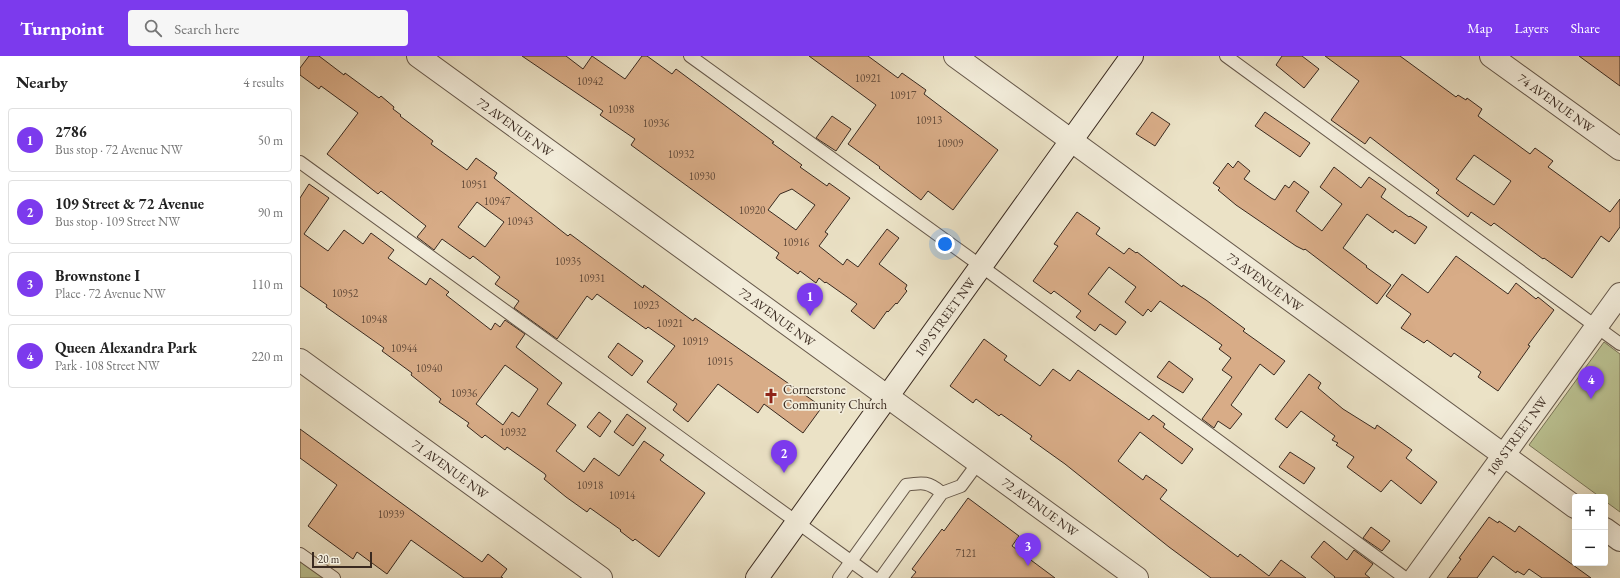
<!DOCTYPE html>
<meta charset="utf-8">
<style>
body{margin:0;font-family:"EB Garamond",serif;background:#f6f6f6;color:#222}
.controls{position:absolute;right:12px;bottom:12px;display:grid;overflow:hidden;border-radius:4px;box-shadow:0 4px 16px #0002}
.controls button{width:36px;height:36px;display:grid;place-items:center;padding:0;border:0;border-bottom:1px solid #e0e0e0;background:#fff;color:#222;font:20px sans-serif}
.scale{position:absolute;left:12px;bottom:10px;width:60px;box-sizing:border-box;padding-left:4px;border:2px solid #3a2a20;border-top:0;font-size:11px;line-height:14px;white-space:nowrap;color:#3a2a20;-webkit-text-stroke:3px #f2ecda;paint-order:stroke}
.you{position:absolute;left:645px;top:188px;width:14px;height:14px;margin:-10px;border:3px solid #fff;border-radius:50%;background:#1a73e8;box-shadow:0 0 0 6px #1a73e833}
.badge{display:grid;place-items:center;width:26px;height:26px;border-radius:50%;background:#7c3aed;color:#fff;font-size:13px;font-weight:700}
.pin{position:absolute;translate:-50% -33px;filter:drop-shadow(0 1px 2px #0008)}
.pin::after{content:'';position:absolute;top:21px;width:14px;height:12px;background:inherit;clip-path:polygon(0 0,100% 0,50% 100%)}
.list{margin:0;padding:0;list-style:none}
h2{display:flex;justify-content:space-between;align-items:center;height:52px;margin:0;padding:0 16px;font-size:17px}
h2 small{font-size:13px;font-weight:400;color:#767676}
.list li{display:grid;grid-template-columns:26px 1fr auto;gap:12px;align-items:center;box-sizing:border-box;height:64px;margin:0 8px 8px;padding:0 8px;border:1px solid #e0e0e0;border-radius:4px}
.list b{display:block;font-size:15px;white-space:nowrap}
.list p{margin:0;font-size:13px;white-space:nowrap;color:#767676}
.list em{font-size:13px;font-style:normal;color:#767676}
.icon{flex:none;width:22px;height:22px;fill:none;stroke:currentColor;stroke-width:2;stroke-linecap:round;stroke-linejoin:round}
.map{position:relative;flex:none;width:1320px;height:522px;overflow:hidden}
header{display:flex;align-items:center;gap:24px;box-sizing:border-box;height:56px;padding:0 20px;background:#7c3aed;color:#fff}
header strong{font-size:19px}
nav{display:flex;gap:22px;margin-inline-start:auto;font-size:14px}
.search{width:280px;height:36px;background:#f6f6f6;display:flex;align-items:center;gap:10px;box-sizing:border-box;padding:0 14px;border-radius:4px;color:#767676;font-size:15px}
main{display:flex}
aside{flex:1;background:#fff}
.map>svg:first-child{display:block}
</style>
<header>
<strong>Turnpoint</strong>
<div class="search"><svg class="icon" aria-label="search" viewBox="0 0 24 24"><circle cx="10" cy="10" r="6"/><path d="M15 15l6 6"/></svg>Search here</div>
<nav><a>Map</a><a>Layers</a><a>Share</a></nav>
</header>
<main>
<aside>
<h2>Nearby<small>4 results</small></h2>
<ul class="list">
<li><span class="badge">1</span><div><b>2786</b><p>Bus stop · 72 Avenue NW</p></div><em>50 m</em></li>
<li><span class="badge">2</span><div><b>109 Street &amp; 72 Avenue</b><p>Bus stop · 109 Street NW</p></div><em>90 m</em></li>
<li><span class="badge">3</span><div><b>Brownstone I</b><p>Place · 72 Avenue NW</p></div><em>110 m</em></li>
<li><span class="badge">4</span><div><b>Queen Alexandra Park</b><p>Park · 108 Street NW</p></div><em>220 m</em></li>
</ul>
</aside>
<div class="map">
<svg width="1320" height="522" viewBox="0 0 1320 522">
<rect width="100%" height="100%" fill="#ebe2c6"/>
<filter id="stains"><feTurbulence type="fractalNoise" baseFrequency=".005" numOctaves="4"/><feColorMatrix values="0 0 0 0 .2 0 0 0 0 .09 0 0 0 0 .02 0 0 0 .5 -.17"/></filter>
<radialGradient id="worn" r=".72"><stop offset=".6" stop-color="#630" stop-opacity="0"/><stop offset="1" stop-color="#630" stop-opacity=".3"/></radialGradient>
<path fill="#bbc292" stroke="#7a7659" d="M1304 286 1320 298V456L1305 445V441H1300L1229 389Z
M0 505 24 522H0Z"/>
<path fill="#d8ac87" stroke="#3a2a20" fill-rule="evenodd" d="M9 0H19L44 19 45 17 79 42 81 40 94 51 93 53 101 59 100 60 133 85 131 88 167 114 176 102 197 117 194 122 268 180 270 178 343 232 344 229 393 265 395 262 522 351 503 377 464 348 458 357 418 328 388 366 373 354 377 348 347 326 375 290 348 271 346 273 297 238 292 244 287 240 257 283 214 252 219 245 195 228 200 221 173 200 170 203 142 183 134 194 117 181 126 170 81 135 78 138 27 98 58 57 21 30 19 33 0 19V12ZM177 146 204 166 185 191 158 171Z
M222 0H266L283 13 292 0 325 23 342 0H347L372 18 376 13 474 86 472 87 502 109 500 111 527 130 529 127 550 142 525 176 528 178 519 190 543 209 547 203 558 211 587 173 599 182 579 208 607 229 605 233 607 235 597 248 596 247 588 256 587 255 574 273 551 255 557 248 526 226 525 227 519 222 516 227 500 215 498 218 476 202 479 197 331 89 335 83 300 59 303 55ZM492 133 515 149 496 174 468 154 480 138Z
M509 0H568L598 22 602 17 626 34 624 38 698 94 653 154 628 135 621 144 579 112 580 111 548 88 576 49Z
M982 0H1002L1019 13 1004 32 976 9Z
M1025 0H1100L1156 41 1158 39 1166 44 1167 42 1182 53 1178 60 1230 98 1235 92 1253 105 1248 111 1310 156 1320 143V171L1309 186 1301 180 1272 222 1244 202 1243 203 1194 167 1191 170 1171 156 1168 161 1136 137 1139 134 1070 81 1065 88 1031 64 1059 25ZM1174 99 1211 125 1194 149 1156 123Z
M1279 0H1320V30Z
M852 56 870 68 855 90 836 78Z
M965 56 1010 87 1000 101 955 70Z
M532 60 551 73 536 95 516 82Z
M938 105 950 115 944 123 971 142 975 144 985 129 989 132 994 125 1009 136 996 155 1022 175 1042 148 1020 131 1034 111 1061 132 1069 121 1086 133 1081 141 1109 161 1110 160 1127 171 1115 188 1095 174 1093 177 1067 158 1043 192 1067 210 1066 211 1091 229 1077 248 1005 193 1004 194 996 190 936 149 918 134 920 132 913 127 928 107 933 112Z
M9 128 29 142 4 178 28 195 44 174 63 188 71 177 94 194 88 202 126 229 130 222 149 236 146 239 191 274 195 267 200 271 205 264 225 278 216 291 262 327 247 348 276 369 256 395 284 416 294 402 319 420 344 385 364 399 360 404 405 437 359 501 335 483 333 485 320 475 321 474 290 452 287 456 266 441 244 423 246 420 245 418 207 391 205 394 185 379 182 382 167 370 169 367 139 346 141 343 111 319 112 317 82 295 84 292 26 251 27 249 0 230V142ZM205 309 238 333 219 361 212 356 203 369 176 348Z
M777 156 800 172 796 178 824 198 829 192 836 197 837 196 882 231 883 229 906 244 945 273 943 275 985 305 974 319 960 308 931 349 942 358 930 373 918 365 914 372 902 363 932 321 922 314 931 302 919 293 922 289 860 245 851 256 848 253 843 260 825 246 836 231 809 211 788 238 826 266 816 279 800 268 795 275 776 261 781 255 754 235 751 238 733 225 758 190 754 188Z
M1156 200 1208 238 1216 227 1236 243 1238 241 1254 254 1228 289 1230 290 1198 335 1178 321 1181 316 1154 297 1151 301 1127 284 1124 287 1101 272 1111 258 1086 240 1102 218 1128 237Z
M684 283 707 300 704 304 740 330 753 313 770 325 778 314 849 364 853 359 865 368 863 371 893 393 882 408 840 376 818 405 843 424 846 419 867 434 860 443 938 501 940 498 969 520 981 504 1006 522H911L869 491 765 408 730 383 732 380 701 358 699 360 676 343 673 347 650 330Z
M318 287 343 305 332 320 308 301Z
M869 305 893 323 883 337 857 321Z
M1009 318 1021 327 1018 332 1043 353 1075 373 1077 369 1112 394 1106 402 1137 426 1121 448 1091 424 1081 436 1047 411 1054 401 1036 389 1038 387 1032 384 1035 380 1001 355 987 372 975 363Z
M299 356 311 365 300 381 287 371Z
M327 358 346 372 333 390 314 376Z
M0 373 182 506 188 498 207 513 201 521 203 522H164L111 484 87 518 57 496 53 503 8 470 37 429 0 402Z
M990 396 1015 412 1004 428 979 411Z
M668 442 719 480 712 490 755 522H611L616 516 612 513 642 473 644 475Z
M1189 461 1198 467 1199 465 1215 476 1219 470 1291 522H1242L1229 513 1224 519 1217 515 1216 517 1193 500 1177 522H1147L1161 503 1159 502Z
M1071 471 1090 485 1082 495 1063 482Z
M1024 485 1047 504 1054 494 1073 508 1065 518 1070 522H1034L1035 521 1011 501Z"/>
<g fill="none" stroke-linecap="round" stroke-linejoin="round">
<defs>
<path id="service" d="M390 0 681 210 1105 522
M926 0 1320 288
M0 106 574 522
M0 498 34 522
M539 522 606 429C623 426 629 426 642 437
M581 522 642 437 661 430 678 407"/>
<path id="minor" d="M655 0 1275 451
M1191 0 1320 93
M0 304 301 522
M588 341 837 522
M1305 473 1320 484
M1115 522 1320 238"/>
<path id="tertiary" d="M118 0 588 341"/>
<path id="secondary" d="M457 522 832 0"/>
</defs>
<use href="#service" stroke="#66584a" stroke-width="14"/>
<use href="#minor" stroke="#66584a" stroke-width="24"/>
<use href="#tertiary" stroke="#66584a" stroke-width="24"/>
<use href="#secondary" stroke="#3a2a20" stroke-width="24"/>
<use href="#service" stroke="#f2ecda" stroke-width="12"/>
<use href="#minor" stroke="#f2ecda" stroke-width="22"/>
<use href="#tertiary" stroke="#f2ecda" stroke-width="22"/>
<use href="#secondary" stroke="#f2ecda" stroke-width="22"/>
</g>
<defs>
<symbol id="church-bare" viewBox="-9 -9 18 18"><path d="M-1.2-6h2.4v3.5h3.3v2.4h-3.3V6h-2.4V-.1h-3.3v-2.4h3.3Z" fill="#8f2418" stroke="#f2ecda" stroke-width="2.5" paint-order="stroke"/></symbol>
</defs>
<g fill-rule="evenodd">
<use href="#church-bare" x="460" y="329" width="22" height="22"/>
</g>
<g text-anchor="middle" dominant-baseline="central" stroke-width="3.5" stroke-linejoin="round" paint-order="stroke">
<g font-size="11" fill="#624a3a">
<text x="568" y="22">10921</text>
<text x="290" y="25">10942</text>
<text x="603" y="39">10917</text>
<text x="321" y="53">10938</text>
<text x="629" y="64">10913</text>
<text x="356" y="67">10936</text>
<text x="650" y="87">10909</text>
<text x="381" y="98">10932</text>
<text x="402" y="120">10930</text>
<text x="174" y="128">10951</text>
<text x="197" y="145">10947</text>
<text x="452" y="154">10920</text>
<text x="220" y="165">10943</text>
<text x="496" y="186">10916</text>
<text x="268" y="205">10935</text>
<text x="292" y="222">10931</text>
<text x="45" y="237">10952</text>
<text x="346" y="249">10923</text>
<text x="74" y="263">10948</text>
<text x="370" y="267">10921</text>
<text x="395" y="285">10919</text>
<text x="104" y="292">10944</text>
<text x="420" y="305">10915</text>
<text x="129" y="312">10940</text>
<text x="164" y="337">10936</text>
<text x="213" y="376">10932</text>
<text x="290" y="429">10918</text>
<text x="322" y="439">10914</text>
<text x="91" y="458">10939</text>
<text x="666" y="497">7121</text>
</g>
<g font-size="13" fill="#3a2a20" stroke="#f2ecda">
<text transform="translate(1256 47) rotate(36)">74 AVENUE NW</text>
<text transform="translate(215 71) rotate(36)">72 AVENUE NW</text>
<text transform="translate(965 226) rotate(36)">73 AVENUE NW</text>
<text transform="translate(477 261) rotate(36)">72 AVENUE NW</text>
<text transform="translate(645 261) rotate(-54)">109 STREET NW</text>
<text transform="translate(1217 380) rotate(-54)">108 STREET NW</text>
<text transform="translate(150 413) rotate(36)">71 AVENUE NW</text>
<text transform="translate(740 451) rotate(36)">72 AVENUE NW</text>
</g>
<g font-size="13" fill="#3a2a20" stroke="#f2ecda" text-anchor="start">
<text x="483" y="333">Cornerstone<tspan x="483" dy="15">Community Church</tspan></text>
</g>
</g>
<rect width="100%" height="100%" filter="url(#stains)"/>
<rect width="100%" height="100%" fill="url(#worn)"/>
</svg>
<div class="controls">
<button>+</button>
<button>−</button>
</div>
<div class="scale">20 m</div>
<div class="you"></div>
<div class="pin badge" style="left:510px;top:260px">1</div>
<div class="pin badge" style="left:484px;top:417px">2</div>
<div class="pin badge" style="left:728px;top:510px">3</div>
<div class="pin badge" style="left:1291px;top:343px">4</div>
</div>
</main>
